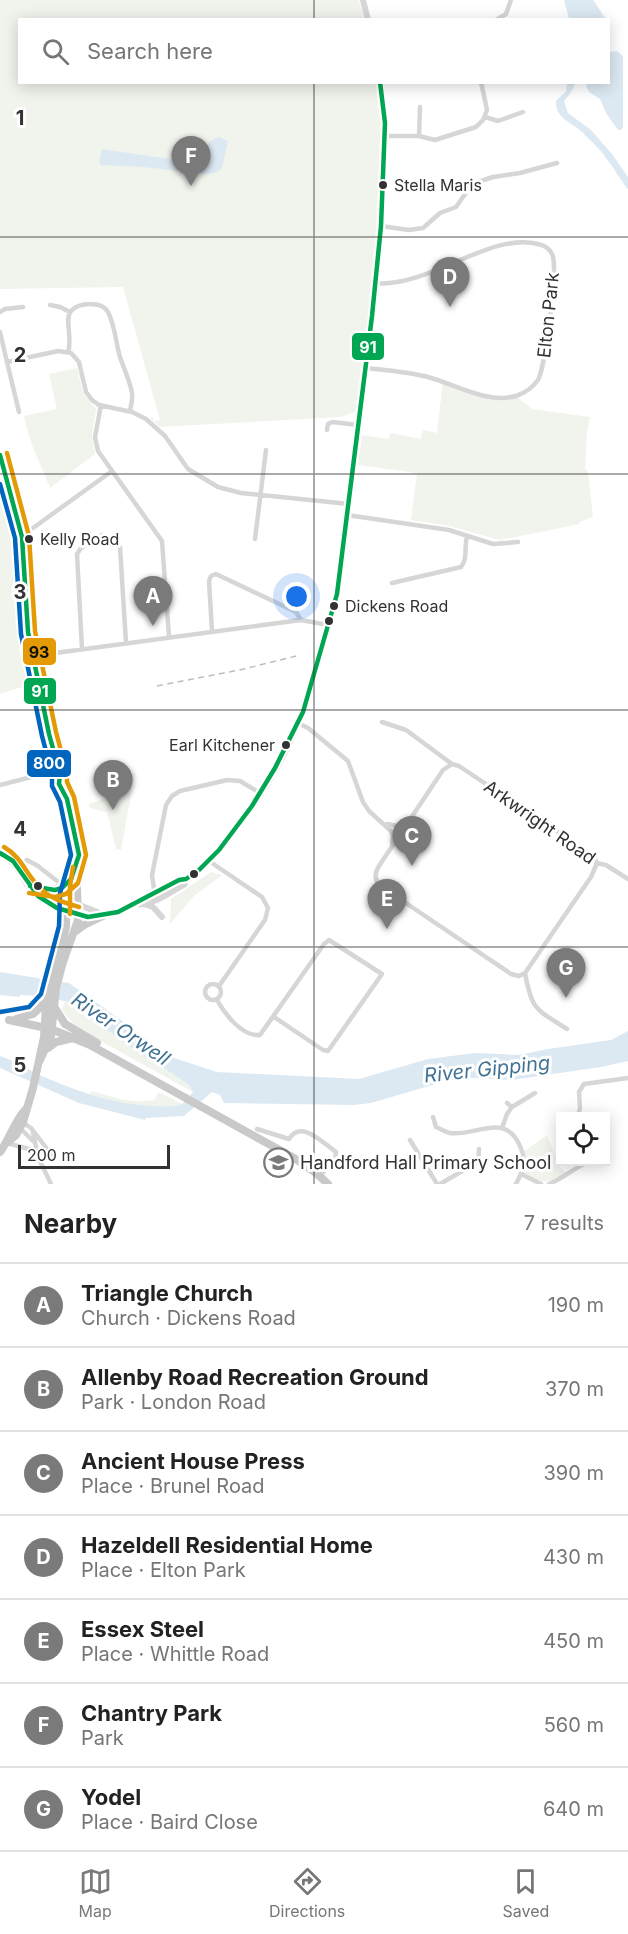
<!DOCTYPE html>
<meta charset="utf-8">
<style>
body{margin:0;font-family:Inter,sans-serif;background:#f2f2f2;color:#222}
.controls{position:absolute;right:18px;bottom:18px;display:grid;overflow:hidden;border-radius:0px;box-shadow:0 3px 15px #0003}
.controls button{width:54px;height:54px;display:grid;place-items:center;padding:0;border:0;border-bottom:2px solid #e0e0e0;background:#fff;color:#222;font:30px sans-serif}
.scale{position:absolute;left:18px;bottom:15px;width:152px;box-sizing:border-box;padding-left:6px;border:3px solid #323232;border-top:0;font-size:16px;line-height:21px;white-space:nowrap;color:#323232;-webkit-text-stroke:4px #fff;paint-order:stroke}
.you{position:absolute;left:297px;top:597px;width:21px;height:21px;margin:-15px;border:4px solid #fff;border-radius:50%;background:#1a73e8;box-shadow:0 0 0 9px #1a73e833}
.badge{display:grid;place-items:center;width:39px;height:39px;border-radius:50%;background:#7a7a7a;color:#fff;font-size:20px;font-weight:700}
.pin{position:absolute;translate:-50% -50px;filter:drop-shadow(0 2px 3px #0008)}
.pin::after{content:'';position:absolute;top:32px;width:21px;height:18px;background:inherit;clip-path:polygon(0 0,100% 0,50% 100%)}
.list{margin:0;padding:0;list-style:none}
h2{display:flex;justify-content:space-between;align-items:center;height:78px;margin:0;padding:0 24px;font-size:26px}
h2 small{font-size:20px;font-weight:400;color:#767676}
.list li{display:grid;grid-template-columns:39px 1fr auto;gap:18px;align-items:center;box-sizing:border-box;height:84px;padding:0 24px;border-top:2px solid #e0e0e0}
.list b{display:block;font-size:22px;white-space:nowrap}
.list p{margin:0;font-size:20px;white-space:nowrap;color:#767676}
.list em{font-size:20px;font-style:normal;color:#767676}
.icon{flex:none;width:33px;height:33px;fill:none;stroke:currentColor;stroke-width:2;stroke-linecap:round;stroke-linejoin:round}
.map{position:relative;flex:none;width:628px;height:1184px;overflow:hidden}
.search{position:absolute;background:#fff;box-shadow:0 3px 15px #0003;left:18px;right:18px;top:18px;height:66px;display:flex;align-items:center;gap:15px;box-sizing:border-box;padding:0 21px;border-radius:0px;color:#767676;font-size:22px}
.sheet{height:666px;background:#fff}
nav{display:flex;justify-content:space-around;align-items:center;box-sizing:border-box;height:84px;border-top:2px solid #e0e0e0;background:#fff;font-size:16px;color:#767676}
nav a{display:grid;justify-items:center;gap:3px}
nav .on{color:#7a7a7a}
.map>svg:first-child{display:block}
</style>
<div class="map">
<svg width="628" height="1184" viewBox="0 0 628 1184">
<rect width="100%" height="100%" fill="#fff"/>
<path fill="#f1f4ed" d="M0 0H359L364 19 20 20V82L377 83 384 108 381 226 360 410 341 417 160 427 150 418 153 417 154 421 160 420 123 287 0 289Z
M77 368 83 393 96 409 92 435 95 454 50 488 30 440 24 416 57 409 49 374Z
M443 381C467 389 492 401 518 398L532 409 590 417 587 432 585 469 588 471 593 517 579 522 580 524 500 540 449 526 411 520 417 473 358 465 362 435 389 439 390 433 421 439 423 430 437 433Z
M0 485 12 528 18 585 17 606 31 684 0 694Z
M135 773 121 850 116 849 107 812 90 808 89 804 109 797 104 779Z
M211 872 222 875 193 897 170 924 171 899Z
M65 1001 141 1055 158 1064 189 1085 193 1092 77 1028 62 1010Z
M91 1091C114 1097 130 1104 154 1100L159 1092 182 1104C155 1114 116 1102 90 1095Z
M547 1135 560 1167 567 1174C544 1184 544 1184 521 1174L523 1152Z"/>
<path fill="#dde9f2" d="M564 0H593L606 19H569Z
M617 51 623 56V127L621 130H618L606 113 600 99 589 92 586 86 587 83 608 82 609 52Z
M567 83H575L572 91 564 101 568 113 591 130 612 154 628 177V189C620 180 614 168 606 158 600 149 592 142 585 135 576 124 554 119 556 101L566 91Z
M219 137 228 141 223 164 220 170 215 173 207 174 143 167 101 165 99 162 102 149 183 161 198 160 210 141Z
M0 972 69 983 152 1042 165 1055 217 1072 359 1079 428 1059 475 1053 519 1055 548 1049 611 1040 628 1031V1061L601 1067 512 1080 472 1078 446 1081 371 1103 354 1105 224 1103 220 1095 212 1092 184 1116 145 1118V1120L79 1103 0 1068V1056C15 1061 28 1069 42 1076 86 1095 128 1109 176 1106L182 1104 193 1092 189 1085 158 1064 141 1055 68 1002 43 996 20 995 19 997 0 995Z"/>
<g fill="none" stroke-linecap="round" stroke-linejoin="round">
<path stroke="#d6d6d6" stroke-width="4.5" d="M496 20 506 14 511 0
M485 117 498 121 523 112
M385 136H419L435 140 476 127 483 120 487 110 481 82
M419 136 420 107
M381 226 409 230 423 228 440 213 456 207 472 184 493 177 520 173 557 163
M50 305 60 307 70 312
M0 312 5 309 23 307
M0 332 7 362 58 351 71 353 79 362 86 392 92 400 99 405 132 412 146 419 165 436 188 469 218 487 241 493 349 504
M68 352C73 339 64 319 71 311 79 302 102 301 108 312 115 325 116 344 120 357 124 369 130 381 132 393 133 399 131 405 130 411
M7 362 19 412
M365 368C387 370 408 372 428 377 457 385 487 404 516 396 525 393 533 387 538 380 545 367 559 265 552 254 549 248 543 245 538 244 491 231 426 289 375 283
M101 405 95 437 98 451 162 541 169 637
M327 430 328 424 332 422 358 425
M347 515 449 530 493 544 518 542
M33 528 112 471
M255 539 266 450
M392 583 461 567C468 559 464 547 467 536
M212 631 209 581 211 576 216 574 296 612 301 620
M82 649 77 554 81 548 102 535 112 537 120 547 126 643
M33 656 301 620 328 625
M382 722 406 730 452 764
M298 723 308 728 348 761 363 802 369 811 391 831 393 836 392 844
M452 764 443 770 379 866C374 874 374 881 382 887L511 974 519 976 525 973
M452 764 459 766 592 855 597 863 606 865 628 879
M0 785 58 770
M387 824 398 826 407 822
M209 861 262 897 268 908 265 920 219 986
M16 865 27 860 38 866 57 881
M155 896 152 875 166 805 172 796 180 791 227 780 240 781 260 793
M525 973 591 877 597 863
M525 973C532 1011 536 1009 567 1029
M205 992a8 8 0 1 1 16 0a8 8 0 1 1-16 0Z
M217 1000C225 1014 242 1037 260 1035L324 944 329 940 382 974 328 1051 323 1050 274 1017
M512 1107 535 1093
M578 1116 580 1108 579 1092 584 1084 628 1078
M433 1117 436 1127C441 1129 445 1132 450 1133 474 1137 504 1112 519 1144 527 1160 524 1169 516 1184
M22 1122 31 1128 51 1154
M19 1127 33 1141
M502 1128 507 1114 512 1107 507 1103
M257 1129 289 1139C301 1119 323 1143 336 1152L335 1159 320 1176
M33 1132 38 1157 51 1184
M410 1140 437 1184
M7 1143 36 1151
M521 1174 541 1184
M440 1184 478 1162 479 1149
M549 1184C564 1178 574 1168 588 1162"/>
<path stroke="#d6d6d6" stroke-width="6" d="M363 0 368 20
M77 904 105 915
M137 904C152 906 172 891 185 884L186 879
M144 904 153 907 162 917
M77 914 90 917 117 913 179 880C200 876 215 856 227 840 258 802 287 756 303 711 311 688 317 664 323 640 331 616 338 591 342 565L381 226 385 123 380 82"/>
<path stroke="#cfcfcf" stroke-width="7" d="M0 853C18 862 22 879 34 893 45 904 63 910 77 914
M36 891 77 904"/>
<path stroke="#c9c9c9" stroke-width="8" d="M0 455 22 537 28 632 49 734 60 774C65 780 68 789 66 796L78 845 80 865 77 887 78 920 63 962 56 988 51 1036 39 1062
M60 774C57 781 59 791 66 796
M30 886C45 890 57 893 69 881
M76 931 84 925 105 915
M53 1005 65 1024 97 1043
M16 1019 33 1014 46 1002
M9 1020 51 1029 90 1045 294 1158 316 1173 328 1184
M48 1048 56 1042 73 1038
M8 1142 16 1135 23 1122 33 1088 44 1037 46 1006 66 927 67 895 78 859
M0 1152C10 1139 14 1121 26 1109"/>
<path stroke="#bebebe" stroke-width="1.5" stroke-dasharray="6 4.5" stroke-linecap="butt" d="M157 686 244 669 300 655"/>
<defs>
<path id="bus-1" d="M0 455 22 537 28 632 49 734 60 774 59 784 67 799 79 855 71 879 62 888 55 890 30 886
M0 853 13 861 38 896 57 908 88 917 118 912 179 880 186 879 198 871 219 850 252 806 275 768 303 712 337 594 372 316 381 226 385 123 380 82"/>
<path id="bus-2" d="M0 484 15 538 21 634 42 736 52 774V786L60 802 71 855 60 893 59 926 41 994 29 1007 0 1012"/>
<path id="bus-3" d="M7 453 29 536 35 631 56 732 67 773V782L74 797 86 855 78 883 66 894 55 897 29 893
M4 847C22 857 26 875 41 889 51 899 66 903 79 907
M70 914V886L73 867"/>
</defs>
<use href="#bus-1" stroke="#fff" stroke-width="9"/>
<use href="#bus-2" stroke="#fff" stroke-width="9"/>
<use href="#bus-3" stroke="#fff" stroke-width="9"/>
<use href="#bus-1" stroke="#00a651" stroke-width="4.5"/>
<use href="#bus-2" stroke="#0065bd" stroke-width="4.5"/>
<use href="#bus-3" stroke="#e39a05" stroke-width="4.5"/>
</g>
<path fill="none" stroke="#323232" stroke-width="1.5" stroke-opacity="0.55" d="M314 0V20M314 82V1184M0 237H628M0 474H628M0 710H628M0 947H628"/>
<defs>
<symbol id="school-ring" viewBox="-11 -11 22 22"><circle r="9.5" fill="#fff" stroke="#7a7a7a" stroke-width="1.5"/><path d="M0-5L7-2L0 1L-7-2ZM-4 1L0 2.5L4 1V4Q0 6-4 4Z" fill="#7a7a7a"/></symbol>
</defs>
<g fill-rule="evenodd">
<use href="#school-ring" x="262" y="1146" width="33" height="33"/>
</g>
<g fill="#323232" stroke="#fff" stroke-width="2">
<circle cx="383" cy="185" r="5"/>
<circle cx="29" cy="539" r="5"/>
<circle cx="334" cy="606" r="5"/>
<circle cx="329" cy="621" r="5"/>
<circle cx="286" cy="745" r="5"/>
<circle cx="194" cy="874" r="5"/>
<circle cx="38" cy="886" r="5"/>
</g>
<g text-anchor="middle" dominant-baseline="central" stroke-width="6" stroke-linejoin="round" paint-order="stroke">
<g font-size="16" fill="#323232" stroke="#fff" text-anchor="start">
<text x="394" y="185">Stella Maris</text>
<text x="40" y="539">Kelly Road</text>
<text x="345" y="606">Dickens Road</text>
<text x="275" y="745" text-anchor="end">Earl Kitchener</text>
</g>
<g font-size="18" fill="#323232" stroke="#fff">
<text transform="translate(548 315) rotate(-84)">Elton Park</text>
<text transform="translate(540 822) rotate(35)">Arkwright Road</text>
</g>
<g font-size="18" fill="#323232" stroke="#fff" text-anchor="start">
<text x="300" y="1162">Handford Hall Primary School</text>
</g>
<g font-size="20" font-style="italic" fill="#407293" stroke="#fff">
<text transform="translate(121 1029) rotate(34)">River Orwell</text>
<text transform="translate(487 1069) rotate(-6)">River Gipping</text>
</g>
</g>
<g font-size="20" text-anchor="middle" font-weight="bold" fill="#323232" stroke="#fff" stroke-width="6" stroke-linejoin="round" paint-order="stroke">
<text x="20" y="125">1</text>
<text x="20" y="362">2</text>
<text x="20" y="599">3</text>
<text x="20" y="836">4</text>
<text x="20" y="1072">5</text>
</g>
<g stroke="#fff" stroke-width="2">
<rect x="351" y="332" width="34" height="29" rx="6" fill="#00a651"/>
<rect x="22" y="637" width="35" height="29" rx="6" fill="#e39a05"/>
<rect x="23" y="677" width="34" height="28" rx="6" fill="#00a651"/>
<rect x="26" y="749" width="46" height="29" rx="6" fill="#0065bd"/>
</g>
<g font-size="16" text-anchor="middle" font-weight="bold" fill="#fff">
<text x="368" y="353">91</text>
<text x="40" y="697">91</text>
<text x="49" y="769">800</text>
</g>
<g font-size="16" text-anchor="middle" font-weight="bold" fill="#111">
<text x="39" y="658">93</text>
</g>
</svg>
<div class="controls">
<button><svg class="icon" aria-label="locate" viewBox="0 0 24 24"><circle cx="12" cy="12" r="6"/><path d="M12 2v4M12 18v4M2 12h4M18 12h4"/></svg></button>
</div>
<div class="scale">200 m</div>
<div class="you"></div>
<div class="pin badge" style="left:153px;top:626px">A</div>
<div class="pin badge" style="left:113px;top:810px">B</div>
<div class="pin badge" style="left:412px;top:866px">C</div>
<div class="pin badge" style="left:450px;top:307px">D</div>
<div class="pin badge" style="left:387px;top:929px">E</div>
<div class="pin badge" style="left:191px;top:186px">F</div>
<div class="pin badge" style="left:566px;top:998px">G</div>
<div class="search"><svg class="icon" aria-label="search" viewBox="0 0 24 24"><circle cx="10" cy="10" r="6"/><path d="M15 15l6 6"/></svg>Search here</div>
</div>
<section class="sheet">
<h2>Nearby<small>7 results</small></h2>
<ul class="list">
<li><span class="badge">A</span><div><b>Triangle Church</b><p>Church · Dickens Road</p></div><em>190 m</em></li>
<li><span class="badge">B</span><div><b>Allenby Road Recreation Ground</b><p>Park · London Road</p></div><em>370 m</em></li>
<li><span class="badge">C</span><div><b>Ancient House Press</b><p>Place · Brunel Road</p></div><em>390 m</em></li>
<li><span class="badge">D</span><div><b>Hazeldell Residential Home</b><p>Place · Elton Park</p></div><em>430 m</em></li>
<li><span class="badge">E</span><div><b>Essex Steel</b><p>Place · Whittle Road</p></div><em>450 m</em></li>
<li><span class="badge">F</span><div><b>Chantry Park</b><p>Park</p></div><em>560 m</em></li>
<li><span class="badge">G</span><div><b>Yodel</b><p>Place · Baird Close</p></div><em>640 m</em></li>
</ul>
</section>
<nav>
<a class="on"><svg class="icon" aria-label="map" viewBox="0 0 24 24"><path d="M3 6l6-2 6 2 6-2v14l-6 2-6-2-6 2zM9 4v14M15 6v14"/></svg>Map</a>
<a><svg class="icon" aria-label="directions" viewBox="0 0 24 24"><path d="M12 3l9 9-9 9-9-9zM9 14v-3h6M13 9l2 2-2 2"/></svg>Directions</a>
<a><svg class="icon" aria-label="saved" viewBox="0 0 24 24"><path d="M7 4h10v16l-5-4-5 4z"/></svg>Saved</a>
</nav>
